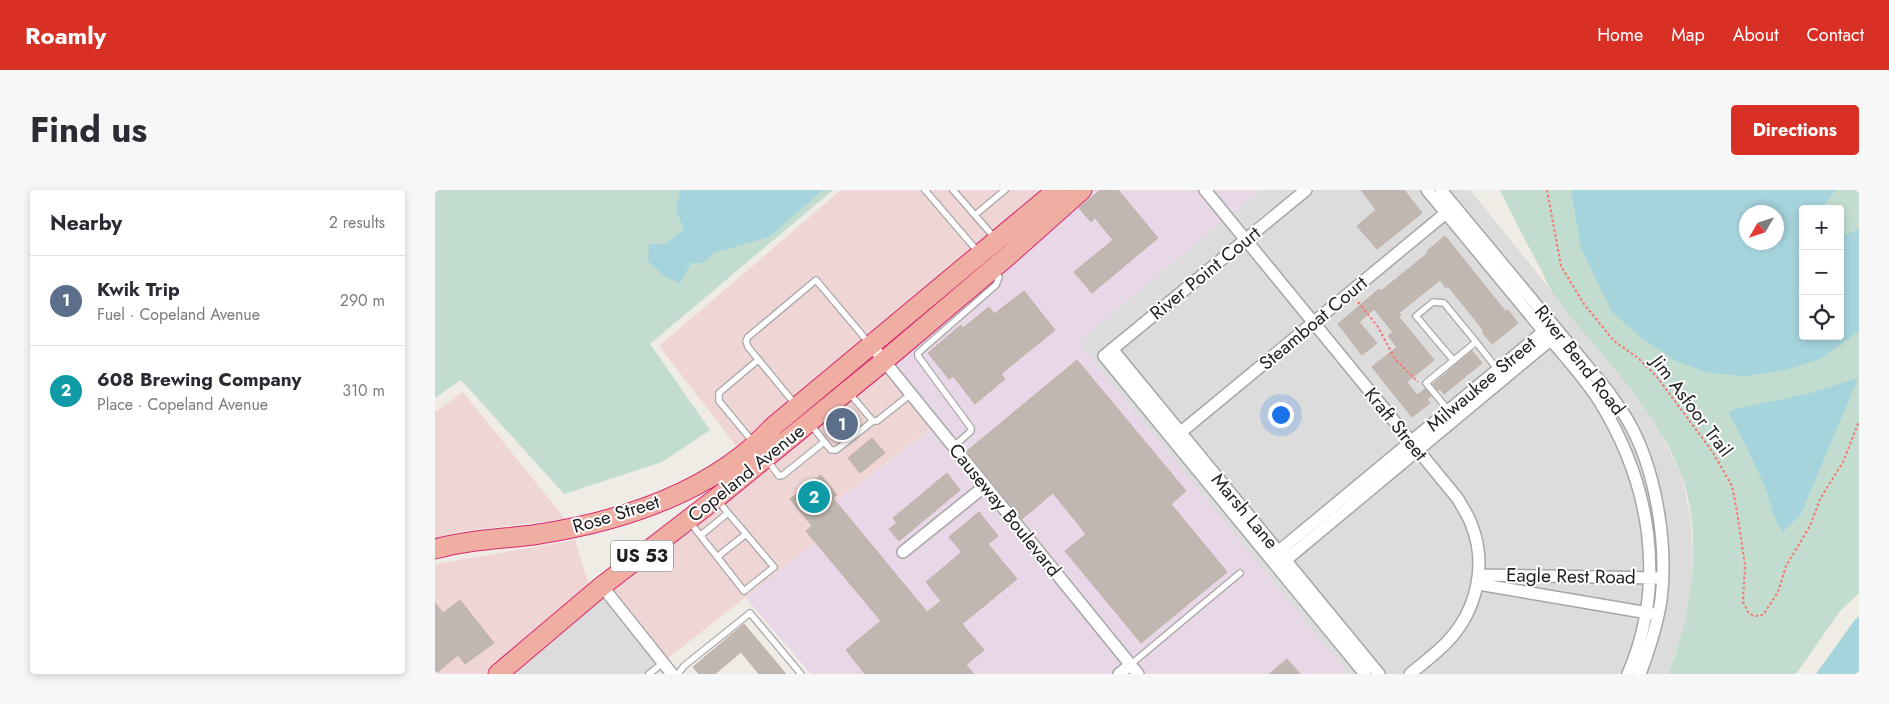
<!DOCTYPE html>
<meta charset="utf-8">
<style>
body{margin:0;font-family:Jost,sans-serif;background:#f7f7f7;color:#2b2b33}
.controls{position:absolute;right:15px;top:15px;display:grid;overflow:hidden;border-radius:5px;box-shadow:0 2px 8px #0003}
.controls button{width:45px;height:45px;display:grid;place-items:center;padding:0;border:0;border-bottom:1px solid #e1e1e2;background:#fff;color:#2b2b33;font:25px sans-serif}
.compass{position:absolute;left:1304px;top:15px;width:45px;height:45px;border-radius:50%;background:#fff;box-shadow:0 2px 8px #0003;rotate:231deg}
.you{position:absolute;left:845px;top:224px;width:18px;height:18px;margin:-12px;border:4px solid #fff;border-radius:50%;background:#1a73e8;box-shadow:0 0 0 8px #1a73e833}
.badge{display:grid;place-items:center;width:32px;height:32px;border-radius:50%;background:#d93025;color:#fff;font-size:16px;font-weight:700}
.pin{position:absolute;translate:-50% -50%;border:2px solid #fff;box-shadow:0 1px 5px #0006}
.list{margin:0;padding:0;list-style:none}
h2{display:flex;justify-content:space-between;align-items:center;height:65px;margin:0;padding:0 20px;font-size:21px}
h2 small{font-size:16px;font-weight:400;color:#7c7c81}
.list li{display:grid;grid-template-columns:32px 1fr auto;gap:15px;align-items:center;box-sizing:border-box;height:90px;padding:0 20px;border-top:1px solid #e1e1e2}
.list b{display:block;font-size:19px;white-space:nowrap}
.list p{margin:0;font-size:16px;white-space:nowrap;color:#7c7c81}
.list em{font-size:16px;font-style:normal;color:#7c7c81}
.icon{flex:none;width:28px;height:28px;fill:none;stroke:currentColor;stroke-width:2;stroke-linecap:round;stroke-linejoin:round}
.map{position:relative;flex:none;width:1424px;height:484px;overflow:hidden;border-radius:5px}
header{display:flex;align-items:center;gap:30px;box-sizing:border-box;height:70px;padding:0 25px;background:#d93025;color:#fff}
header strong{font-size:24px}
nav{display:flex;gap:28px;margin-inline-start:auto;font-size:18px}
.intro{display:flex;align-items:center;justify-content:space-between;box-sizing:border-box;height:120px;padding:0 30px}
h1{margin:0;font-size:35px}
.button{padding:12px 22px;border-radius:5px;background:#d93025;color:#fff;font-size:18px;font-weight:700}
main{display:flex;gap:30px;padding:0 30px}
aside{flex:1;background:#fff;border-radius:5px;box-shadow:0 2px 8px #0003}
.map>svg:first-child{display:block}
</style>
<header>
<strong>Roamly</strong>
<nav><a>Home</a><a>Map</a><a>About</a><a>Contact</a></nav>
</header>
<div class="intro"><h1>Find us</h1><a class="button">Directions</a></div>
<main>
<aside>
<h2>Nearby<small>2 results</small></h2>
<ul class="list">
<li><span class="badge" style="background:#5c6f8a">1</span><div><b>Kwik Trip</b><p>Fuel · Copeland Avenue</p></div><em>290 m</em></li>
<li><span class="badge" style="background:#0f9aa8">2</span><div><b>608 Brewing Company</b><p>Place · Copeland Avenue</p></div><em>310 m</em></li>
</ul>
</aside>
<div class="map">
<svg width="1424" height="484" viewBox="0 0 1424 484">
<rect width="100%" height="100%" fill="#efebe5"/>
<path fill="#dddcdc" d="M825 0H1035L1200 204 1224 240 1246 284 1255 324 1258 362 1257 386 1254 410 1246 445 1233 484H913L642 152Z
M167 396 228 472 214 484H79L73 476Z"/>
<path fill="#f0d5d5" d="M406 0H625L501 235 371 333 385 349 228 472 167 396 319 279 224 156Z
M28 202 130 329 22 342 0 348V222Z
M140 350 157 405 73 476 79 484H0V374Z"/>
<path fill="#e8d7e6" d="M625 0H825L643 152 913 484H376L310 407 385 349 371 333 501 236 437 156Z"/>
<path fill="#c2ddcf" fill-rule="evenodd" d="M0 0H398L215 154 275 240 227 272 129 304 26 190 0 208Z
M1065 0H1424V403L1405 421 1361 484H1233C1257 424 1269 346 1246 284 1235 255 1218 229 1200 205 1175 171 1146 141 1121 108 1114 98 1109 85 1103 74 1090 50 1077 25 1065 0ZM1368 19H1405V146H1368ZM1312 22H1342V52H1312Z"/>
<path fill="#a6d4dd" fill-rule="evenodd" d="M245 0H388L334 47 279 63 268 73H256L245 93 230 87 213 71 214 54H230L249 39 241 20Z
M1136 0H1401L1386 19H1368V146H1405V47L1424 39V141L1385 169 1351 180 1311 186 1273 183 1241 171 1205 147 1177 122 1146 58ZM1342 22V52H1312V22Z
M1423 188 1366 324 1348 342C1337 326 1337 316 1331 300 1320 273 1307 248 1294 223L1299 219 1372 204Z
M1424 426V484H1381L1419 431Z"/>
<path fill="#c0b7b1" stroke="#c1b1a8" d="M665 0H683L723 48 657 103 639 82 678 50 660 28 656 32 644 18Z
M926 0H969L987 23 942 59 922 36 941 20Z
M1010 46 1071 122 1073 120 1083 133 1057 154 1047 142 1049 141 1013 96 1011 98 1005 90 964 123 966 125 964 127 999 170 972 192 982 205 990 199 996 206 992 209 995 213 977 227 937 177 962 157 953 146 958 142 939 119 924 132 942 153 927 165 903 134 944 99 946 101 993 63 992 61Z
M589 101 620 140 566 184 570 189 540 214 518 186 514 189 493 163 526 135 528 138 554 117 559 124Z
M1037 161 1047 173 1009 204 1005 199 1003 200 998 194Z
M642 170 751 301 736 314 792 382 706 453 630 361 651 344 618 303 587 329 532 261Z
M437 248 450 263 425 283 413 268Z
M512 283 525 300 464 351 454 339 462 333 458 328Z
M386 285 402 305 398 308 492 422 506 411 491 392 527 362 514 347 544 322 563 346 553 354 582 389 527 434 549 460 531 475 539 484H430L411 460 446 431 371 341 377 336 355 309Z
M25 410 59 453 30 474 23 465 0 484V413L8 423Z
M309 434 351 484H324L306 462 280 484H264L258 477Z
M852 469 865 484H834Z"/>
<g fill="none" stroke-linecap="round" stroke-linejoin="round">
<defs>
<path id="service" d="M490 0 544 63
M518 0 559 47
M540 25 570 0
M1019 171 981 126 998 112 1009 113 1041 152
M415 204 438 231H442L476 204
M360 214 313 157 311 151 313 147 381 90 434 153
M1014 221 991 193 1041 152 1063 180
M376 235 396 260H401L438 231
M318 252 284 211V203L323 170
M518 257 536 241V238L483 166V163L561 95 564 87 559 81
M333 271 344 286 348 285 389 252
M254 331 309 401 339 377 283 311
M266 345 293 323
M282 367 311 344
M695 475 805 383
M214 484 228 473
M243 484 249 476 315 423 366 484"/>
<path id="minor" d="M770 0 1023 309C1027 317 1034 326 1037 336 1052 375 1042 420 1013 451 1002 463 988 473 975 484
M871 0 669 166 930 484
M992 0C1027 42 1061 84 1096 126 1118 154 1146 182 1165 212 1216 295 1232 393 1193 484
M1006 0 1172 200C1179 210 1186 219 1192 229 1221 278 1233 354 1226 410 1222 436 1214 460 1205 484
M437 156 703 484
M677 159 944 484
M740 247 1017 18
M468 362 550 296
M838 366 1114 137
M846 374 1120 146
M1044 385 1223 388
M1043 394 1219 424
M167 396 237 484
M684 484 695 475"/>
<path id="trunk" d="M0 359C32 350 65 349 98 345 172 334 250 311 309 264 320 255 330 245 340 235L622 0
M63 484 167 396 284 306 449 171 574 65 647 0"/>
</defs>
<use href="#service" stroke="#a6a6a6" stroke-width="8"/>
<use href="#minor" stroke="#a6a6a6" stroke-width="14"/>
<use href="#trunk" stroke="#d92770" stroke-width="21"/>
<path stroke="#f8726e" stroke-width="2" stroke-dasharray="2.5 2.5" stroke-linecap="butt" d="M1112 0 1126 76 1149 114 1179 151 1203 168 1222 187 1277 261 1297 296 1302 322 1310 375 1308 412 1313 422 1317 425 1321 426 1327 425 1330 422 1343 402 1351 376 1375 336 1385 309 1408 272 1424 231
M923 112 943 137 960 169 983 192"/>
<use href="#service" stroke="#fff" stroke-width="5.5"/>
<use href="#minor" stroke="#fff" stroke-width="11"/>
<use href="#trunk" stroke="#f0aea2" stroke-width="19"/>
</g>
<g text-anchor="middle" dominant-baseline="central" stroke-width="4" stroke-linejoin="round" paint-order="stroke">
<rect fill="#fff" stroke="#626262" stroke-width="1" x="176" y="350.5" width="62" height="31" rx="4"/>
<g font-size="18" font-weight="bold" fill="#1f1f1f">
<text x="207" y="366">US 53</text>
</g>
<g font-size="19" fill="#1f1f1f" stroke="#fff">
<text transform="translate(770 83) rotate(-39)">River Point Court</text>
<text transform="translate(878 133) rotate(-40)">Steamboat Court</text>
<text transform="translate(1145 170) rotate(52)">River Bend Road</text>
<text transform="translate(1046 194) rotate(-40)">Milwaukee Street</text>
<text transform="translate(1257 216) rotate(53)">Jim Asfoor Trail</text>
<text transform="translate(961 234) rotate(51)">Kraft Street</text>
<text transform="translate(311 283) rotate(-39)">Copeland Avenue</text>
<text transform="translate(570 320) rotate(51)">Causeway Boulevard</text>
<text transform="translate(810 321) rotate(50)">Marsh Lane</text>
<text transform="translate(181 324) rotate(-17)">Rose Street</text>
<text transform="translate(1136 386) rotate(1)">Eagle Rest Road</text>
</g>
</g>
</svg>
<div class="controls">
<button>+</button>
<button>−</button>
<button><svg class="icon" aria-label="locate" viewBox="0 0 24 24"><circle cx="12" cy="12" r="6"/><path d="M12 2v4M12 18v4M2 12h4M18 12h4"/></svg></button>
</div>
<svg class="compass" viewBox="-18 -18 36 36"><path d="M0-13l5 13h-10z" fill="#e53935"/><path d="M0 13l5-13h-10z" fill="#7c7c81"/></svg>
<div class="you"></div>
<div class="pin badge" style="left:407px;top:234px;background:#5c6f8a">1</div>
<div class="pin badge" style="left:379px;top:307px;background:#0f9aa8">2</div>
</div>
</main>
